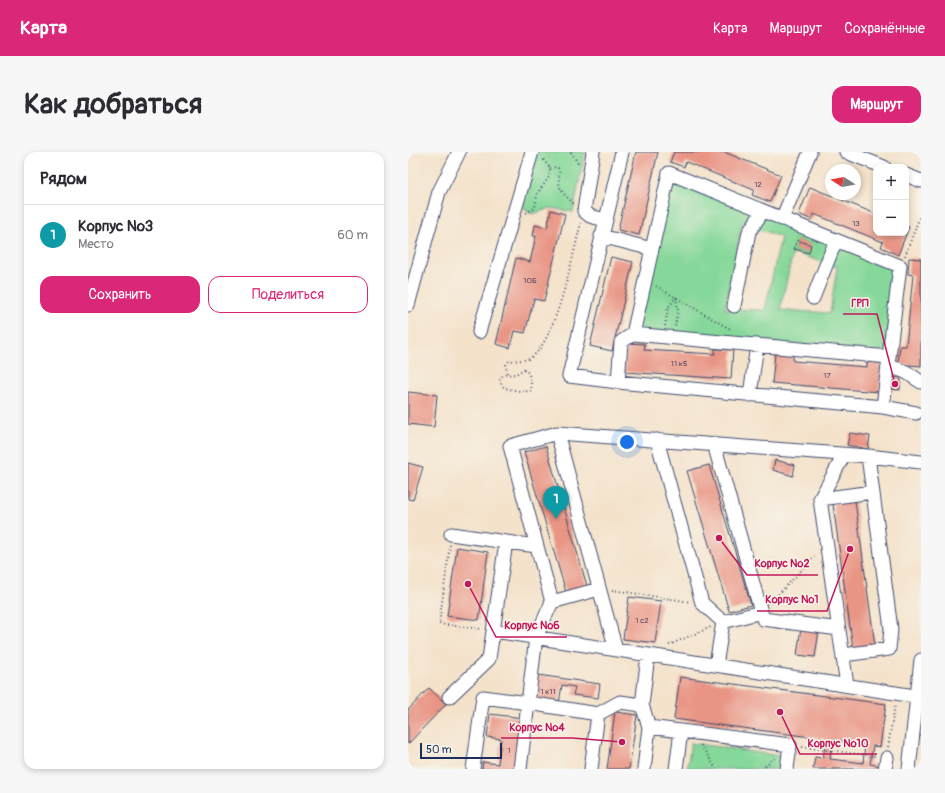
<!DOCTYPE html>
<html lang="ru">
<meta charset="utf-8">
<style>
body{margin:0;font-family:Pangolin,sans-serif;background:#f7f7f7;color:#2b2b33}
.controls{position:absolute;right:12px;top:12px;display:grid;overflow:hidden;border-radius:8px;box-shadow:0 2px 6px #0003}
.controls button{width:36px;height:36px;display:grid;place-items:center;padding:0;border:0;border-bottom:1px solid #e1e1e2;background:#fff;color:#2b2b33;font:20px sans-serif}
.compass{position:absolute;left:417px;top:12px;width:36px;height:36px;border-radius:50%;background:#fff;box-shadow:0 2px 6px #0003;rotate:281deg}
.scale{position:absolute;left:12px;bottom:10px;width:82px;box-sizing:border-box;padding-left:4px;border:2px solid #1b2f5e;border-top:0;font-size:11px;line-height:14px;white-space:nowrap;color:#1b2f5e;-webkit-text-stroke:3px #f7f3e8;paint-order:stroke}
.you{position:absolute;left:219px;top:290px;width:14px;height:14px;margin:-10px;border:3px solid #fff;border-radius:50%;background:#1a73e8;box-shadow:0 0 0 6px #1a73e833}
.badge{display:grid;place-items:center;width:26px;height:26px;border-radius:50%;background:#db2777;color:#fff;font-size:13px;font-weight:700}
.pin{position:absolute;translate:-50% -33px;filter:drop-shadow(0 1px 2px #0008)}
.pin::after{content:'';position:absolute;top:21px;width:14px;height:12px;background:inherit;clip-path:polygon(0 0,100% 0,50% 100%)}
.list{margin:0;padding:0;list-style:none}
h2{display:flex;justify-content:space-between;align-items:center;height:52px;margin:0;padding:0 16px;font-size:17px}
h2 small{font-size:13px;font-weight:400;color:#7c7c81}
.list li{display:grid;grid-template-columns:26px 1fr auto;gap:12px;align-items:center;box-sizing:border-box;height:60px;padding:0 16px;border-top:1px solid #e1e1e2}
.list b{display:block;font-size:15px;white-space:nowrap}
.list p{margin:0;font-size:13px;white-space:nowrap;color:#7c7c81}
.list em{font-size:13px;font-style:normal;color:#7c7c81}
.actions{display:flex;gap:8px;padding:12px 16px}
.actions a{flex:1;padding:9px 0;border:1px solid #db2777;border-radius:12px;text-align:center;font-size:14px;color:#db2777}
.actions .main{background:#db2777;color:#fff}
.map{position:relative;flex:none;width:513px;height:617px;overflow:hidden;border-radius:12px}
header{display:flex;align-items:center;gap:24px;box-sizing:border-box;height:56px;padding:0 20px;background:#db2777;color:#fff}
header strong{font-size:19px}
nav{display:flex;gap:22px;margin-inline-start:auto;font-size:14px}
.intro{display:flex;align-items:center;justify-content:space-between;box-sizing:border-box;height:96px;padding:0 24px}
h1{margin:0;font-size:28px}
.button{padding:10px 18px;border-radius:12px;background:#db2777;color:#fff;font-size:14px;font-weight:700}
main{display:flex;gap:24px;padding:0 24px}
aside{flex:1;background:#fff;border-radius:12px;box-shadow:0 2px 6px #0003}
.map>svg:first-child{display:block}
</style>
<header>
<strong>Карта</strong>
<nav><a>Карта</a><a>Маршрут</a><a>Сохранённые</a></nav>
</header>
<div class="intro"><h1>Как добраться</h1><a class="button">Маршрут</a></div>
<main>
<aside>
<h2>Рядом<small></small></h2>
<ul class="list">
<li><span class="badge" style="background:#0f9aa8">1</span><div><b>Корпус №3</b><p>Место</p></div><em>60 m</em></li>
</ul>
<div class="actions"><a class="main">Сохранить</a><a>Поделиться</a></div>
</aside>
<div class="map">
<svg width="513" height="617" viewBox="0 0 513 617">
<rect width="100%" height="100%" fill="#f7f3e8"/>
<filter id="ink" filterUnits="userSpaceOnUse"><feTurbulence type="fractalNoise" baseFrequency=".025" numOctaves="2"/><feDisplacementMap in="SourceGraphic" scale="8" xChannelSelector="R" yChannelSelector="G"/><feConvolveMatrix kernelMatrix="1 2 1 2 8 2 1 2 1" color-interpolation-filters="sRGB"/></filter>
<filter id="wash" filterUnits="userSpaceOnUse"><feTurbulence type="fractalNoise" baseFrequency=".012" numOctaves="4" result="noise"/><feDisplacementMap in="SourceGraphic" scale="16" xChannelSelector="R" yChannelSelector="G"/><feGaussianBlur stdDeviation="0.9" result="paint"/><feColorMatrix in="noise" values="0 0 0 0 0 0 0 0 0 0 0 0 0 0 0 0 0 1.4 0 .05"/><feComposite in="paint" operator="in"/></filter>
<g filter="url(#wash)">
<rect width="100%" height="100%" fill="#f4e2cb"/>
<path fill="#86d89a" stroke="#50847c" fill-rule="evenodd" d="M129 0H177L165 60 143 56 124 62 115 55Z
M263 27 487 117 478 201 228 178ZM334 71 373 85 357 158 317 157ZM389 88 403 93 401 101 386 97ZM385 100 429 115 422 161 372 158Z
M283 591 373 604 371 617H279Z"/>
<g id="blocks">
<path fill="#e99585" fill-rule="evenodd" d="M228 0H250L231 83 210 78Z
M266 0H316L373 23 362 50 344 43 346 38 278 10 276 15 262 10Z
M402 35 468 62V81H498V74L501 75 490 103 473 95 475 90 406 62 404 68 391 62Z
M143 58 157 62 136 149 126 147 117 181 106 179 102 196 88 192 108 106 122 110 128 84H125L127 73 139 76Z
M389 88 403 93 401 101 386 97Z
M203 105 225 110 204 199 182 194Z
M501 106 513 107V214L490 212 492 194H498L505 123 500 122Z
M218 191 237 192 236 198 307 202V197L325 198 323 227 216 220Z
M367 202 385 203V209L459 215V210L474 211 471 240 364 231Z
M483 225 493 226 492 238 482 237Z
M0 240 29 243 26 275 0 272Z
M442 281 462 284 460 297 439 293Z
M138 294 179 434 158 440 116 300Z
M367 308 387 313 385 324 365 318Z
M0 311 15 315 5 348 0 347Z
M301 313 343 453 321 459 279 319Z
M447 349 467 494 445 497 425 352Z
M49 395 80 400 71 468 39 464Z
M221 445 253 449 247 491 215 487Z
M393 476 411 478 407 505 389 503Z
M130 523 192 532 190 546 165 543 167 535 154 533 151 551 126 548Z
M272 525 478 552 472 595 465 594 462 612 473 614V617H405L407 605 415 606 418 587 266 567ZM425 588 457 593 455 611 422 607Z
M21 536 38 552 0 592V558Z
M207 560 229 563 221 617H199Z
M82 562 115 566 108 617H74L75 610 90 612 93 587 79 585Z"/>
</g>
</g>
<g filter="url(#ink)">
<use href="#blocks" fill-opacity="0" stroke="#3c4a6e" stroke-width="1"/>
<g fill="none" stroke-linecap="round" stroke-linejoin="round">
<defs>
<path id="minor" d="M185 0 176 59 182 64 197 68
M214 0 161 224 210 230 475 255 508 261
M438 0 476 15
M498 23 513 29
M374 67 402 0
M193 84 244 97
M405 146 428 88
M0 153 31 40 51 0
M326 154 341 80 355 59
M71 180 124 0
M481 214 498 220 513 230
M210 230 213 190 225 182 481 205 492 114 261 21 225 182
M342 243 349 193
M475 255 481 205
M149 281 460 304 513 310
M249 288 294 451 315 470 308 513
M306 292 353 460
M436 303 412 347 439 533
M412 347 465 340
M98 390 129 394
M144 450 191 437
M315 470 353 460 355 467 431 477
M86 479 513 545
M208 498 149 281 102 294 144 450 128 485 120 551 190 562 212 550 234 553
M240 503 234 553 241 575 382 593 379 617
M435 503 481 497 483 477 460 304
M41 545 81 507 98 390 43 382
M65 617 75 545 120 551 112 617
M183 617 190 562
M236 617 241 575
M268 617 273 579
M477 617 479 606
M501 617 513 508"/>
</defs>
<use href="#minor" stroke="#3c4a6e" stroke-width="15"/>
<path stroke="#3c4a6e" stroke-width="2" stroke-dasharray="1 3" stroke-linecap="butt" d="M163 0 171 13
M142 16 145 15 150 16C153 21 150 25 151 31 152 40 160 46 166 52
M118 61 127 56 129 42 141 25 142 16 134 6
M497 104 512 64
M248 134 324 178
M257 174 260 156 268 145 270 158 267 174
M116 217C122 220 124 231 123 239 119 240 101 238 98 236 94 235 93 231 92 228L95 223 108 222Z
M99 221 98 213 101 209C108 208 117 209 122 206 148 191 165 101 173 71
M42 393 31 472 73 477
M204 438 283 450
M362 451 409 402
M261 493 303 475
M293 593 308 617
M394 595 467 604
M480 595 487 552
M354 617 368 605"/>
<use href="#minor" stroke="#fff" stroke-width="13"/>
</g>
</g>
<g text-anchor="middle" dominant-baseline="central" stroke-width="3" stroke-linejoin="round" paint-order="stroke">
<g font-size="8" fill="#4e4868">
<text x="350" y="32">12</text>
<text x="448" y="71">13</text>
<text x="122" y="128">10Б</text>
<text x="271" y="211">11 к5</text>
<text x="419" y="223">17</text>
<text x="234" y="468">1 с2</text>
<text x="140" y="539">1 к11</text>
<text x="101" y="598">1</text>
</g>
</g>
<path fill="none" stroke="#c2185b" stroke-width="1.5" d="M487 232L469 162H435M311 386L339 423H410M442 397L419 459H349M60 432L88 485H159M214 590L164 586H93M372 560L392 602H469"/>
<g fill="#c2185b" stroke="#f7f3e8" stroke-width="1.5">
<circle cx="487" cy="232" r="4"/>
<circle cx="311" cy="386" r="4"/>
<circle cx="442" cy="397" r="4"/>
<circle cx="60" cy="432" r="4"/>
<circle cx="214" cy="590" r="4"/>
<circle cx="372" cy="560" r="4"/>
</g>
<g font-size="11" text-anchor="middle" font-weight="bold" fill="#c2185b" stroke="#f7f3e8" stroke-width="3" stroke-linejoin="round" paint-order="stroke">
<text x="452" y="155">ГРП</text>
<text x="374" y="415">Корпус №2</text>
<text x="384" y="451">Корпус №1</text>
<text x="124" y="477">Корпус №6</text>
<text x="129" y="579">Корпус №4</text>
<text x="430" y="595">Корпус №10</text>
</g>
</svg>
<div class="controls">
<button>+</button>
<button>−</button>
</div>
<svg class="compass" viewBox="-18 -18 36 36"><path d="M0-13l5 13h-10z" fill="#e53935"/><path d="M0 13l5-13h-10z" fill="#7c7c81"/></svg>
<div class="scale">50 m</div>
<div class="you"></div>
<div class="pin badge" style="left:148px;top:367px;background:#0f9aa8">1</div>
</div>
</main>
